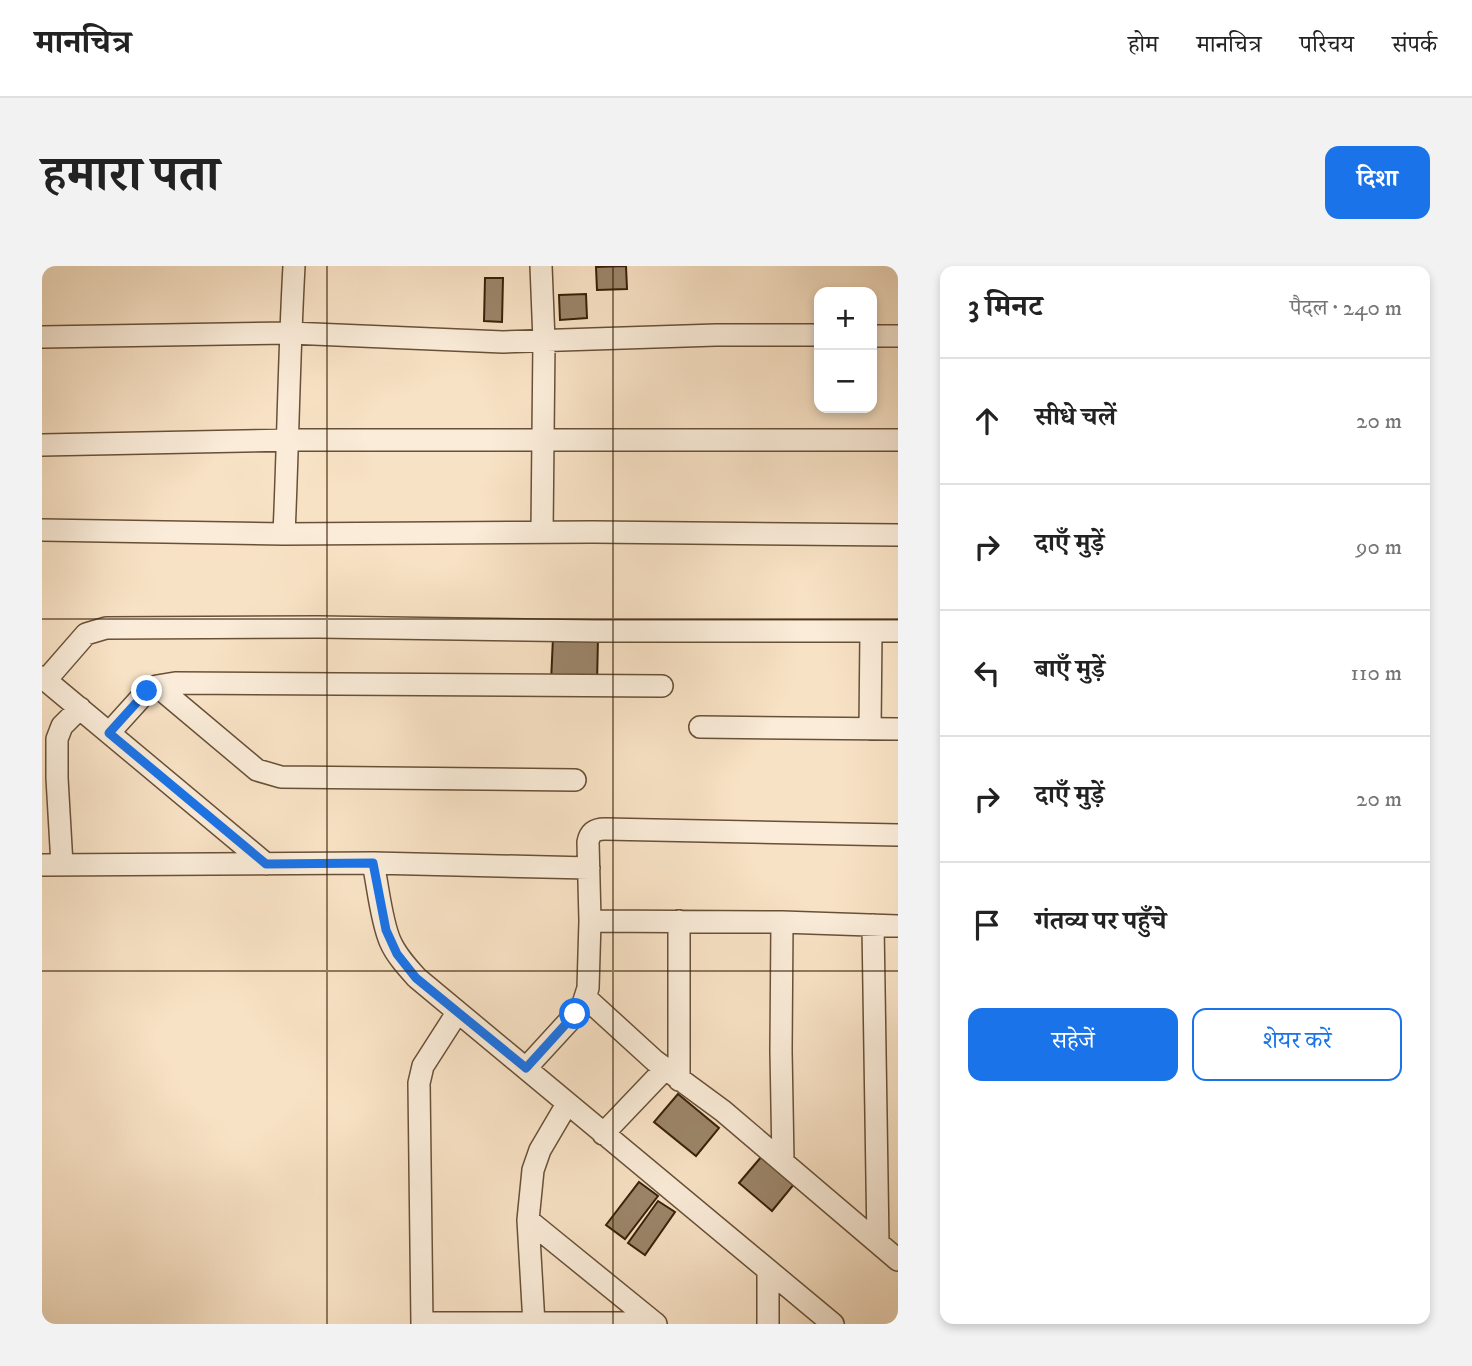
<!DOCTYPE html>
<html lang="hi">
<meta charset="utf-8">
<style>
body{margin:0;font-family:"IM FELL DW Pica","Noto Serif Devanagari",serif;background:#f2f2f2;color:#222}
.controls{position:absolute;right:21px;top:21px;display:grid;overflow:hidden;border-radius:14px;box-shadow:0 4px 10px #0003}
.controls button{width:63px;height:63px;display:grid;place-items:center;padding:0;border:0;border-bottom:2px solid #e0e0e0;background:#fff;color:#222;font:35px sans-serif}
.stop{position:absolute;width:21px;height:21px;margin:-16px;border:5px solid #1a73e8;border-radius:50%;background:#fff}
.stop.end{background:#1a73e8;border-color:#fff;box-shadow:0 2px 7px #0008}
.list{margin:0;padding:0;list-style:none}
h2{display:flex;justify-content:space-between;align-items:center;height:91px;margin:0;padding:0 28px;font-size:30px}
h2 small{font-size:23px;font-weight:400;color:#767676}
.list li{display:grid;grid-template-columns:46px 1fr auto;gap:21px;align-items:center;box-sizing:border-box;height:126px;padding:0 28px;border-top:2px solid #e0e0e0}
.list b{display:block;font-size:26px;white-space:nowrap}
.list em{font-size:23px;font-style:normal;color:#767676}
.actions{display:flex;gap:14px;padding:21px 28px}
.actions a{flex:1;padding:16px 0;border:2px solid #1a73e8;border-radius:14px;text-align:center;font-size:24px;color:#1a73e8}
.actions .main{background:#1a73e8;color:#fff}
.icon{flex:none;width:38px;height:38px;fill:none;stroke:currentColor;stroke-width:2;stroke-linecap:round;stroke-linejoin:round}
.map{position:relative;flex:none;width:856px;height:1058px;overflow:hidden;border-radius:14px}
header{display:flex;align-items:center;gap:42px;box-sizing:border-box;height:98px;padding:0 35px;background:#fff;border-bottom:2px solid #e0e0e0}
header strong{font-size:33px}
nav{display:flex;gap:38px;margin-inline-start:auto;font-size:24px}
.intro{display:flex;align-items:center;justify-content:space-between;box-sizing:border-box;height:168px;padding:0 42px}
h1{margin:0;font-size:49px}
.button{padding:18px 32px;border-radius:14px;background:#1a73e8;color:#fff;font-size:24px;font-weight:700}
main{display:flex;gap:42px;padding:0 42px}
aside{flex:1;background:#fff;border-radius:14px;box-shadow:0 4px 10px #0003}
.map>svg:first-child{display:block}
</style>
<header>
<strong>मानचित्र</strong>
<nav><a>होम</a><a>मानचित्र</a><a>परिचय</a><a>संपर्क</a></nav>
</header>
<div class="intro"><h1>हमारा पता</h1><a class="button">दिशा</a></div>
<main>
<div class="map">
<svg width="856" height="1058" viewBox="0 0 856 1058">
<rect width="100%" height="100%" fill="#f8e2c5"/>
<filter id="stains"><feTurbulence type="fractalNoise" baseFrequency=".00286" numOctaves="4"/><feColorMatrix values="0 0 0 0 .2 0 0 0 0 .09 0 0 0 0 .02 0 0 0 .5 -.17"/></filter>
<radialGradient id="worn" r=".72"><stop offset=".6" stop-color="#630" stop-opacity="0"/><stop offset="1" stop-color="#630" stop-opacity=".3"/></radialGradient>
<path fill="#9c856a" stroke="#392008" stroke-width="2" d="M584 0 585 23 555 24 554 1Z
M443 12H461L460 56 442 55Z
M544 28 545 52 518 54 517 29Z
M511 371 556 372 555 417 509 416Z
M636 828 677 862 654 890 612 856Z
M720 890 753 917 730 945 697 917Z
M597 916 616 930 583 973 564 959Z
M616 935 633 946 603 989 586 977Z"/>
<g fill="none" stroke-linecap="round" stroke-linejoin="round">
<defs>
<path id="street" d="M499 0 502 75 500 266
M830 70H856
M0 71 248 67 461 76 674 69H777
M0 179 247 174H856
M0 264 242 268 551 266 856 269
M242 268C246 179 247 89 252 0
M0 411 224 598
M0 414H4L44 368 64 362 277 361 554 365H856
M115 420 215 504 239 511 533 514
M658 461 856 463
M828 463 829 366
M67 467 105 425 115 420 133 417 620 420
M331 597C336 620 339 654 348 675 354 689 365 701 375 712L791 1058
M0 599 331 597 547 602
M20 599 15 512V473L20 460 38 442
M548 655 740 656 856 660
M637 655V814
M740 656 739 785 741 895
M831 659 836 977
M544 732 613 795 681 845 856 994
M484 802 540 741 546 722 548 655 546 576C548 566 553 563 563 563L856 569
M561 868 623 803
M486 954 614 1058
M726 1004V1058
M380 1057H613
M380 1058 377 817 381 800 415 747
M492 1058 486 954 491 904 498 884 525 838"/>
</defs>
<use href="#street" stroke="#695037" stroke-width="24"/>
<use href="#street" stroke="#faecd9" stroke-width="21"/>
</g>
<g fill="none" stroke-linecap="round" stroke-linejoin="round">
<path stroke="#1a73e8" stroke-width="9" d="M105 425 67 467 224 598 331 597 344 664 355 688 374 712 484 802 533 748"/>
</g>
<path fill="none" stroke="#392008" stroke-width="2" stroke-opacity="0.55" d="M285 0V1058M571 0V1058M0 353H856M0 705H856"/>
<rect width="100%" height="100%" filter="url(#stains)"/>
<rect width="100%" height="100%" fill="url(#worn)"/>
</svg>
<div class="controls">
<button>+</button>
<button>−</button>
</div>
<div class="stop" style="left:533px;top:748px"></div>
<div class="stop end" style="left:105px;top:425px"></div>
</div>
<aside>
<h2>3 मिनट<small>पैदल · 240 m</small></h2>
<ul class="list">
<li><svg class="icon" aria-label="ahead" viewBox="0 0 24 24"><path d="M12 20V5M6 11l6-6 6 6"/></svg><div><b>सीधे चलें</b></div><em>20 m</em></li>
<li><svg class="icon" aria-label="right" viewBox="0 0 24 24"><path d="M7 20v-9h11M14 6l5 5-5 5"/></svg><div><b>दाएँ मुड़ें</b></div><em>90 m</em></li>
<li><svg class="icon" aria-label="left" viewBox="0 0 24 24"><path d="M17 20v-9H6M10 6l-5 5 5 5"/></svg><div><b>बाएँ मुड़ें</b></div><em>110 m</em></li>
<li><svg class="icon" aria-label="right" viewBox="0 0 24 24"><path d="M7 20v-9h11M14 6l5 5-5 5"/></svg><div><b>दाएँ मुड़ें</b></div><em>20 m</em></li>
<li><svg class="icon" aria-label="arrive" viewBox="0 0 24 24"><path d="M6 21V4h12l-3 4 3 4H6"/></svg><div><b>गंतव्य पर पहुँचे</b></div></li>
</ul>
<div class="actions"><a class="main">सहेजें</a><a>शेयर करें</a></div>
</aside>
</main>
